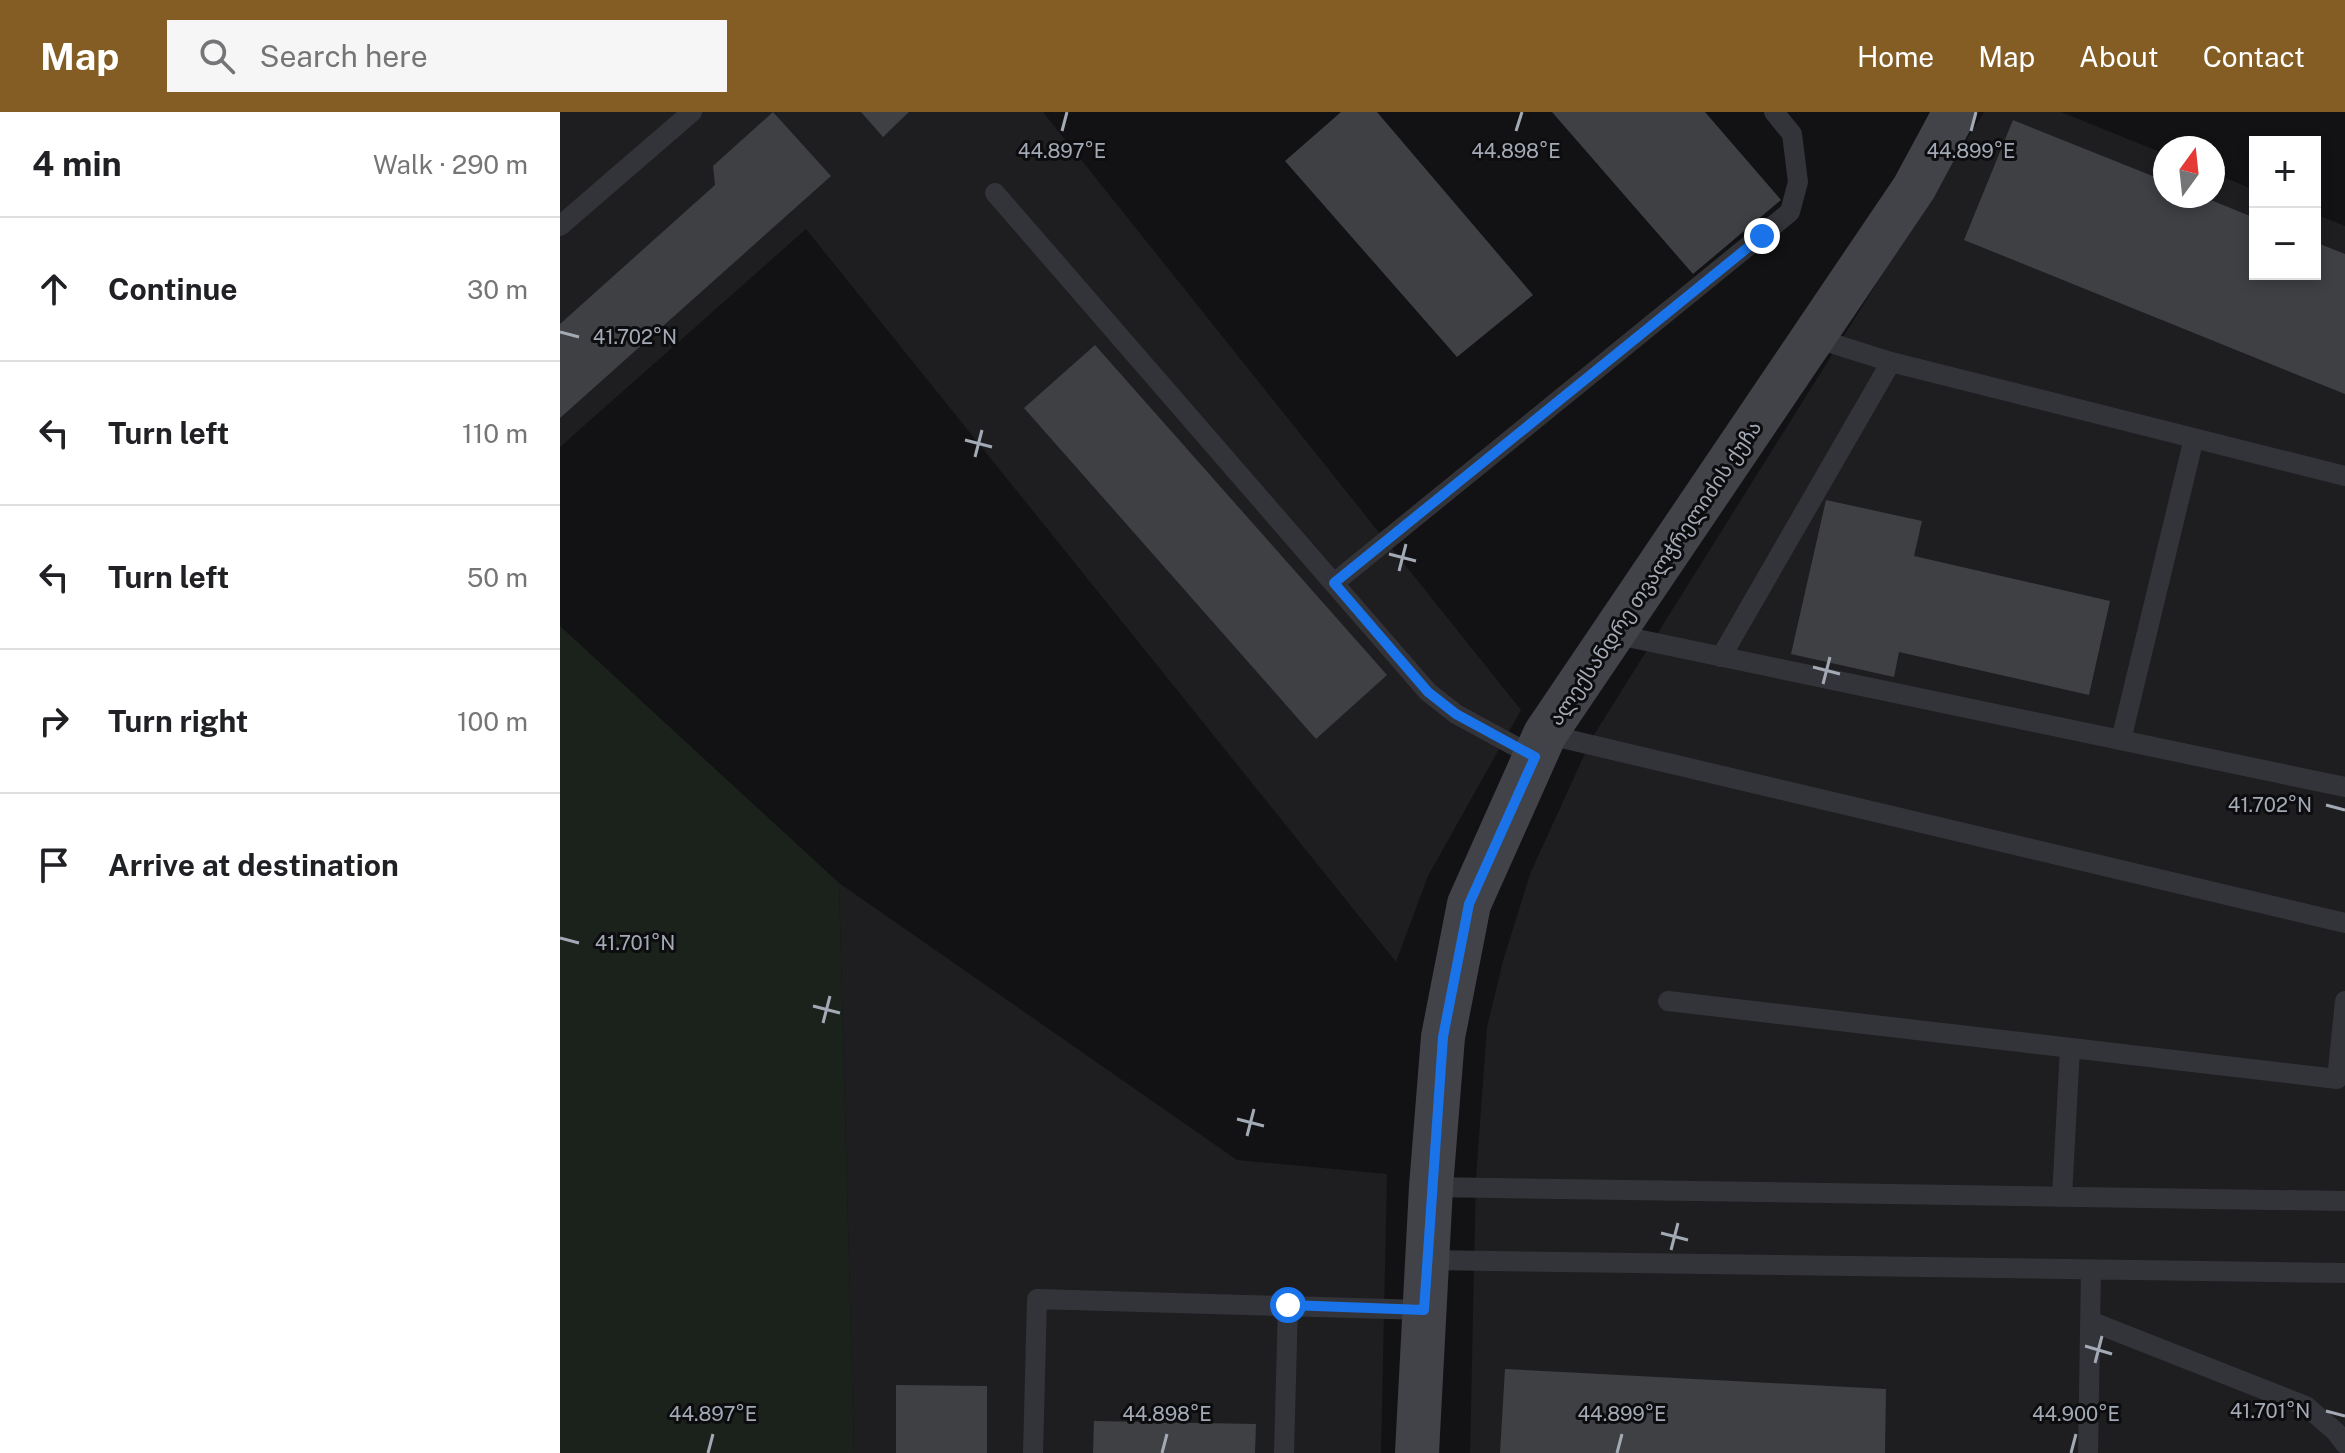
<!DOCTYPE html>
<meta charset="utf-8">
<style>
body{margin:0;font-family:"Public Sans","Noto Sans Georgian",sans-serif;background:#f6f6f6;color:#202124}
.controls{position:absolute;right:24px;top:24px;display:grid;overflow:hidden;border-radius:0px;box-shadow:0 4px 12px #0003}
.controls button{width:72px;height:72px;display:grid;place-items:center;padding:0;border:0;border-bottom:2px solid #e0e0e0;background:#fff;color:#202124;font:40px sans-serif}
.compass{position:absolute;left:1593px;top:24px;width:72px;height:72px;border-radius:50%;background:#fff;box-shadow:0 4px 12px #0003;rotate:15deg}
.stop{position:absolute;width:24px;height:24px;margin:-18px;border:6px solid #1a73e8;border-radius:50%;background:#fff}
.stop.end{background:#1a73e8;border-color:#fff;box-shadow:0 2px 8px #0008}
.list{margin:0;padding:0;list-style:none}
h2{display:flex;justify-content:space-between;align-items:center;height:104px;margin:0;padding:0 32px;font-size:34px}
h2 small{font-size:26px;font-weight:400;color:#757577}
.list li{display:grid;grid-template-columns:52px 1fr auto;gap:24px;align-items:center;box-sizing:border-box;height:144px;padding:0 32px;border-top:2px solid #e0e0e0}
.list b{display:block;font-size:30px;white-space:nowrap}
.list em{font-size:26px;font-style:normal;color:#757577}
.icon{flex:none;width:44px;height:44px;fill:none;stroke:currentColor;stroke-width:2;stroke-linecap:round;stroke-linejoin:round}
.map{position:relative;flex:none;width:1785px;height:1341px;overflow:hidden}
header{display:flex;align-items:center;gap:48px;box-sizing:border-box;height:112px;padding:0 40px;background:#835d23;color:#fff}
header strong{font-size:38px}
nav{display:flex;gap:44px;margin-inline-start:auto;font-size:28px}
.search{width:560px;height:72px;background:#f6f6f6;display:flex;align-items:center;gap:20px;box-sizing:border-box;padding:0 28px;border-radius:0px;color:#757577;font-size:30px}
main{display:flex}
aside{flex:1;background:#fff}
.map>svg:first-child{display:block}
</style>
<header>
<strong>Map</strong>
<div class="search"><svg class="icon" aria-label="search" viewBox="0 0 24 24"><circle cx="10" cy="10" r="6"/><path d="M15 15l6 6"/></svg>Search here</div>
<nav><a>Home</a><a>Map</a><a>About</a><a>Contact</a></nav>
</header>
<main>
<aside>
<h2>4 min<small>Walk · 290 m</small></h2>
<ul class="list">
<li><svg class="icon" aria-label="ahead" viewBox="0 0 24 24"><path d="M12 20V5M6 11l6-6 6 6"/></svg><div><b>Continue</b></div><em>30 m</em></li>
<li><svg class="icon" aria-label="left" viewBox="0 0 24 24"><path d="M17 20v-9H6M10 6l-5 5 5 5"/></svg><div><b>Turn left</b></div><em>110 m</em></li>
<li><svg class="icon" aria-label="left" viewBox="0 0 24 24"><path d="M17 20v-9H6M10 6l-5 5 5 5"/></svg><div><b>Turn left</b></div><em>50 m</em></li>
<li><svg class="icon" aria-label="right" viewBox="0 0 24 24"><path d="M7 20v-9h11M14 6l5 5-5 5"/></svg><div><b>Turn right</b></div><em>100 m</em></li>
<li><svg class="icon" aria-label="arrive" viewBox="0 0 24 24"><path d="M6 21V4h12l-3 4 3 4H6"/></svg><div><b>Arrive at destination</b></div></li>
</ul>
</aside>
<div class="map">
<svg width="1785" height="1341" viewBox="0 0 1785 1341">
<rect width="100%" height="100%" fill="#121214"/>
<path fill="#1e1e21" d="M0 0H483L961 598 868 764 836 850 246 117 0 335Z
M1424 0H1501L1605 42V84H1653V61L1695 78V162H1755V102L1785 114V1341H910L916 1065 927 915 943 849 970 762 1032 626Z
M279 771 677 1048 827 1062 821 1341H294Z"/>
<path fill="#1a221b" d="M0 514 279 771 294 1341H0Z"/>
<path fill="#3e4044" d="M213 0 271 64 0 306V212L155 73 153 54Z
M301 0H349L323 25Z
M781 0H817L973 183 897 245 725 49Z
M992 0H1145L1221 88 1133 162Z
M1453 8 1605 69V84H1641L1695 106V162H1755V130L1785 142V282L1404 128Z
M535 233 827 563 756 627 464 296Z
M1266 388 1362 409 1354 444 1550 489 1529 583 1339 540 1334 565 1231 542Z
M945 1257 1326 1277 1325 1341H940Z
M336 1273 427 1274V1341H336Z
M534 1309 696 1312 695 1341H533Z"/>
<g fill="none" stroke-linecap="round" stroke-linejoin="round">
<path stroke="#333439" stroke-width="20" d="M435 81 868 580 896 602 975 645
M0 114 132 0
M1255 226 1331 250 1785 364
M774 471 1230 100 1238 70 1232 22 1214 0
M1053 522 1785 675
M1161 545 1331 250
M985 622 1785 811
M1561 628 1634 326
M1108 889 1777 967 1785 889
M871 1075 1785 1089
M1502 1085 1510 936
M866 1148 1785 1161
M1530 1209 1746 1294 1776 1320 1785 1332
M473 1341 477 1187 864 1198
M724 1341 728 1193
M1528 1341 1531 1158"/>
<path stroke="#414349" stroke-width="44" d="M857 1341 871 1075 883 925 909 792 985 622 1354 76 1395 0"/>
</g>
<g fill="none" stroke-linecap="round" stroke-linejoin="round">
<path stroke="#1a73e8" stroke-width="10" d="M728 1193 864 1198 883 925 909 792 975 645 896 602 868 580 774 471 1202 124"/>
</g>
<path fill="none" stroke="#a3aab5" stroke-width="3" d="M502 19 507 0M956 19 962 0M1411 19 1416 0M0 220 19 225M405 328 432 335M415 345 422 318M829 442 856 449M839 459 846 432M1253 555 1280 562M1263 572 1270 545M1766 693 1785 698M0 826 19 831M253 894 280 901M263 911 270 884M677 1007 704 1014M687 1024 694 997M1101 1121 1128 1128M1111 1138 1118 1111M1525 1234 1552 1242M1535 1251 1542 1224M1766 1299 1785 1304M148 1341 153 1322M602 1341 607 1322M1057 1341 1062 1322M1511 1341 1516 1322"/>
<g text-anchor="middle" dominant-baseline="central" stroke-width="6" stroke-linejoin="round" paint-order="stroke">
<g font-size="20" fill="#a3aab5" stroke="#0d0d0f">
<text transform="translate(1095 461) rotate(-56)">ალექსანდრე თვალჭრელიძის ქუჩა</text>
</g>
</g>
<g font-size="20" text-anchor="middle" fill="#a3aab5" stroke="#0d0d0f" stroke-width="6" stroke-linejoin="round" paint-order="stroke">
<text x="956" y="46">44.898°E</text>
<text x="1411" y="46">44.899°E</text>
<text x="502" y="46">44.897°E</text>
<text x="75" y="232">41.702°N</text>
<text x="1710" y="700">41.702°N</text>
<text x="75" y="838">41.701°N</text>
<text x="1710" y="1306">41.701°N</text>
<text x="153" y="1309">44.897°E</text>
<text x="607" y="1309">44.898°E</text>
<text x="1062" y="1309">44.899°E</text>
<text x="1516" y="1309">44.900°E</text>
</g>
</svg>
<div class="controls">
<button>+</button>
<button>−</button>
</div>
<svg class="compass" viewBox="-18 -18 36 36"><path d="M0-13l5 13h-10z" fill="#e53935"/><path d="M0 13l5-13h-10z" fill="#757577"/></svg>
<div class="stop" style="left:728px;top:1193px"></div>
<div class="stop end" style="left:1202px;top:124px"></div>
</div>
</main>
